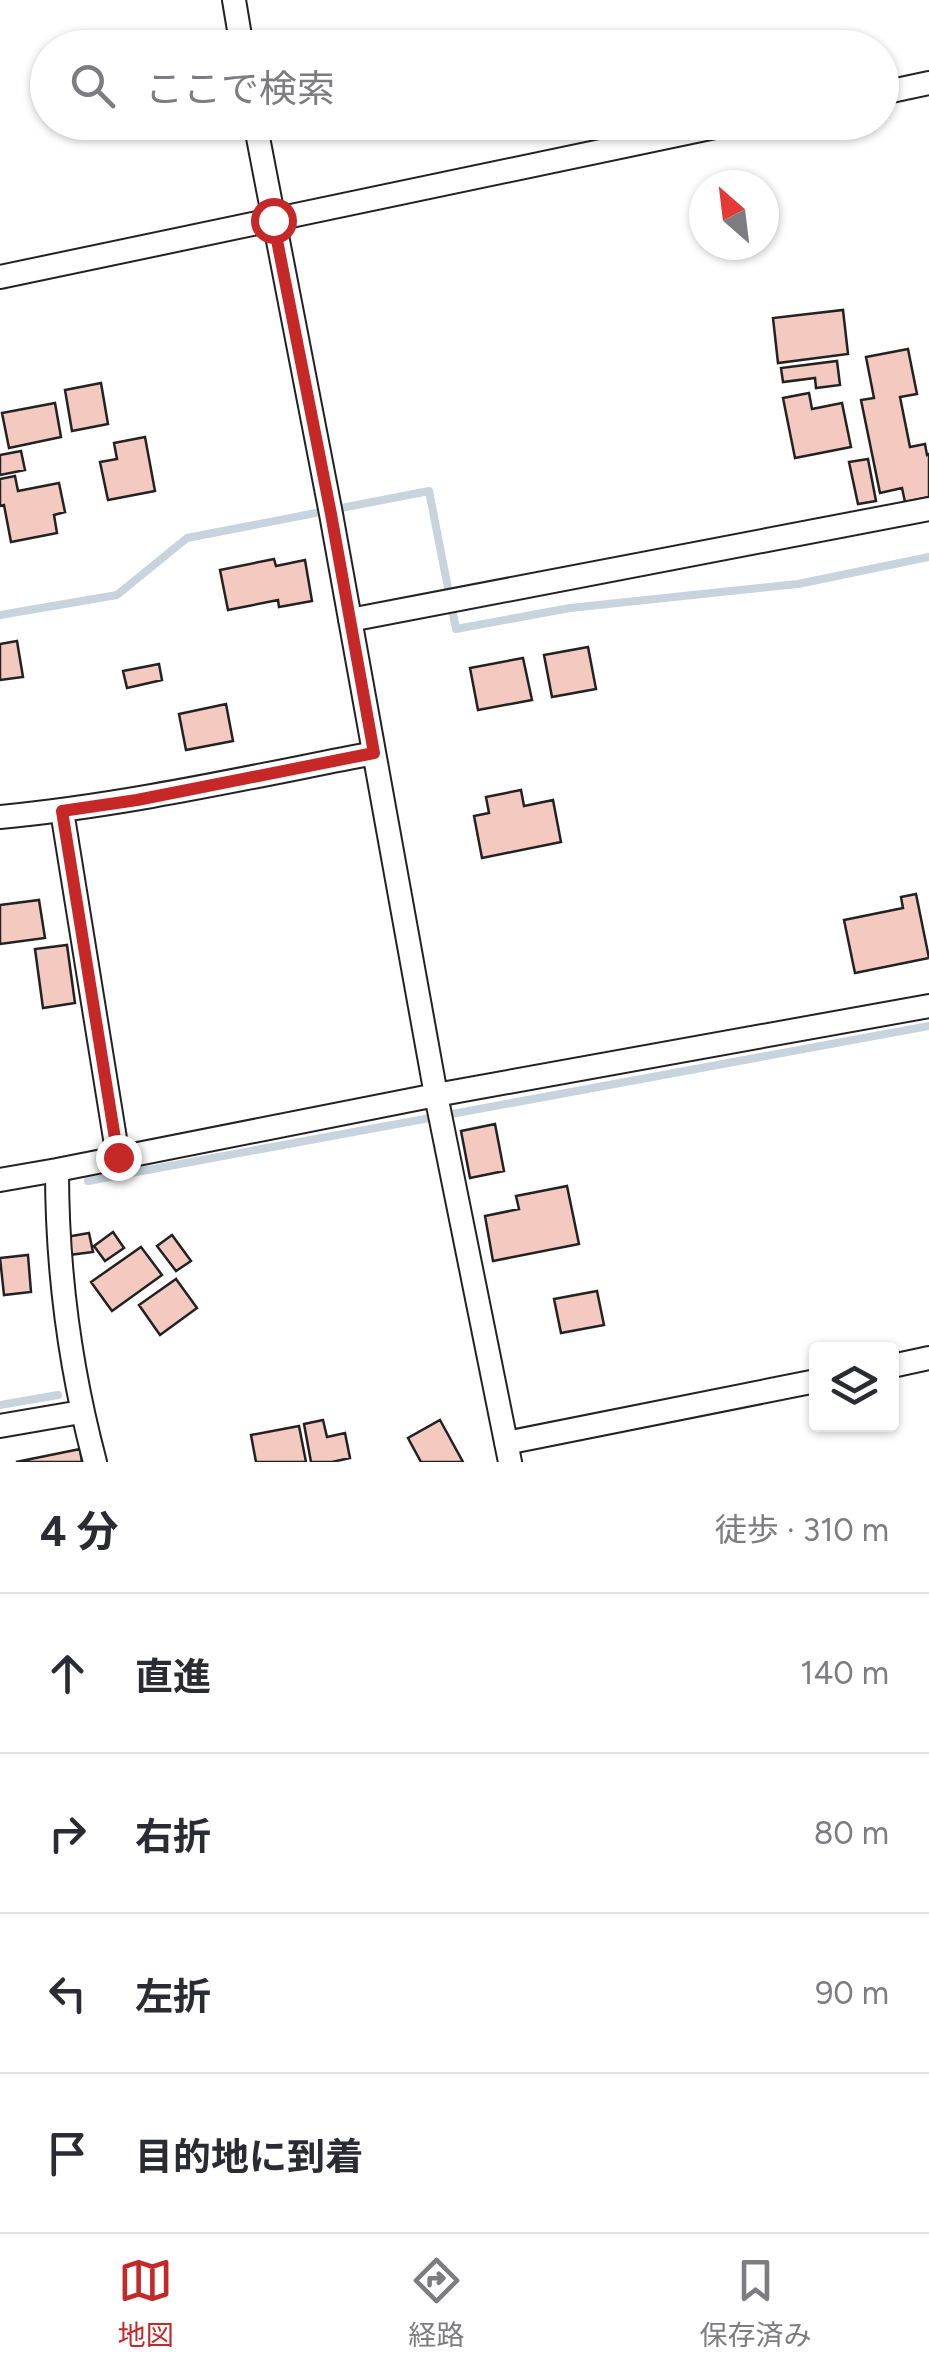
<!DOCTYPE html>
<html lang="ja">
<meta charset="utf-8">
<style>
body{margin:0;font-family:Figtree,"Noto Sans JP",sans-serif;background:#f7f7f7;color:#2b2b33}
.controls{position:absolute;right:30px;bottom:30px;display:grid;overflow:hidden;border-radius:10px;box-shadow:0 2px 8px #0004}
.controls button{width:90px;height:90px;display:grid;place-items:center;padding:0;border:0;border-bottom:2px solid #e1e1e2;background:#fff;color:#2b2b33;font:50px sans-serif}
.compass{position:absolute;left:689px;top:170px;width:90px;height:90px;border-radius:50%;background:#fff;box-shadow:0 2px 8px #0004;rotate:332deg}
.stop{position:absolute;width:30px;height:30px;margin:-22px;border:8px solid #c62828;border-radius:50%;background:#fff}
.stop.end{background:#c62828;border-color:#fff;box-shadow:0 2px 10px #0008}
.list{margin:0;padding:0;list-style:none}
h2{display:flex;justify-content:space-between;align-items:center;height:130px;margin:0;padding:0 40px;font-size:42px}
h2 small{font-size:32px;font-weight:400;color:#7c7c81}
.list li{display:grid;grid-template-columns:65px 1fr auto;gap:30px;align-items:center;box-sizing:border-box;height:160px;padding:0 40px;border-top:2px solid #e1e1e2}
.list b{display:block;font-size:38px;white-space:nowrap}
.list em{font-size:32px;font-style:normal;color:#7c7c81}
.icon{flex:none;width:55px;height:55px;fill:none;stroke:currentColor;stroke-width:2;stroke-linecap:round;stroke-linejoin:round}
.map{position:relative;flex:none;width:929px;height:1462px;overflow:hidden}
.search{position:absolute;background:#fff;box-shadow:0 2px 8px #0004;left:30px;right:30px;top:30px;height:110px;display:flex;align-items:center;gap:25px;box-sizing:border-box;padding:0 35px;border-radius:55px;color:#7c7c81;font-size:38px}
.sheet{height:770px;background:#fff}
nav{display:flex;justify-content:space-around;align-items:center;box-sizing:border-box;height:140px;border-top:2px solid #e1e1e2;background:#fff;font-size:28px;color:#7c7c81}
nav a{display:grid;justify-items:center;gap:5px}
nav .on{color:#c62828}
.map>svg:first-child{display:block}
</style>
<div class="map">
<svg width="929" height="1462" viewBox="0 0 929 1462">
<rect width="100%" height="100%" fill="#fff"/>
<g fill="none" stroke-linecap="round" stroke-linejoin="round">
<path stroke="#c7d3dd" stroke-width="8" d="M0 615 117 595 187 538 429 491 456 629 570 608 798 584 929 557
M88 1181 929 1026
M0 1405 58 1395"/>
</g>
<path fill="#f3c9c0" stroke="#222" stroke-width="2.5" d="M843 310 848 354 778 363 773 318Z
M908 349 917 394 900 397 910 447 925 444 927 455 929 454V497L905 502 902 488 880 493 861 400 874 398 866 357Z
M837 361 840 385 816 388 815 378 783 382 781 368Z
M101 383 108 424 72 431 65 390Z
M809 393 812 409 842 403 851 447 795 458 783 398Z
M55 403 61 437 9 448 2 413Z
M145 437 155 491 108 500 100 462 117 459 114 443Z
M21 451 25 470 0 475V455Z
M868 459 876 501 858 504 849 462Z
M15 476 18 491 59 483 65 512 54 515 57 533 11 542 4 505 0 506V479Z
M274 559 276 566 305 560 312 601 279 607 278 600 228 610 220 570Z
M17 641 23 677 0 680V644Z
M588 647 596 689 552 697 544 655Z
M523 658 532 700 478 710 470 668Z
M159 664 162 680 127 688 123 671Z
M226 704 233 741 186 750 179 714Z
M521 790 524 806 553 800 561 842 482 858 474 816 489 813 486 797Z
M916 894 929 958 855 973 844 920 903 908 901 897Z
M39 900 45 938 0 944V905Z
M67 945 75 1003 43 1008 35 949Z
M495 1124 504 1171 470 1178 461 1131Z
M567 1186 579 1244 493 1261 485 1216 519 1209 516 1196Z
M113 1232 124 1248 105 1261 94 1246Z
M89 1233 93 1252 69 1255 66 1237Z
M172 1235 191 1261 176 1271 157 1246Z
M141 1247 162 1275 112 1311 91 1282Z
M28 1255 31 1292 4 1295 0 1258Z
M176 1279 197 1308 160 1335 139 1305Z
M597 1291 604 1325 561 1333 554 1299Z
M323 1420 327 1437 345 1433 350 1458 332 1462H311L304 1424Z
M440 1420 463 1462H421L408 1438Z
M299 1426 306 1462H256L251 1435Z
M80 1449 82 1462H16Z"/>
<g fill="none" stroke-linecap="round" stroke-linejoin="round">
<defs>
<path id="minor" d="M234 0 242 48
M882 93 929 83
M255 122 331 514 436 1095 510 1462
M0 277 739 122
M350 620 929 509
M62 811 118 1157
M0 817C126 805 250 777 374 753
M0 1180 57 1170
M892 1366 929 1358
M0 1426 81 1412
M506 1443 816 1381
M95 1462C70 1368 57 1267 57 1170L436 1095 929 1006"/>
</defs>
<use href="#minor" stroke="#222" stroke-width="26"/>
<use href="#minor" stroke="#fff" stroke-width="22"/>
</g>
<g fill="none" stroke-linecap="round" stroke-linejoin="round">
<path stroke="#c62828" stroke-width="12" d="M118 1157 62 811 137 800 374 753 331 514 273 220"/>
</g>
</svg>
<div class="controls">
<button><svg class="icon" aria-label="layers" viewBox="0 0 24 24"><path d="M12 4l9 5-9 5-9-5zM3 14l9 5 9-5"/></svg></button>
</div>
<svg class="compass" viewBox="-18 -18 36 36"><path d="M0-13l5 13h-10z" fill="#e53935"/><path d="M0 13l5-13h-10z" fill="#7c7c81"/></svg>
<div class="stop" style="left:273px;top:220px"></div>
<div class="stop end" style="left:118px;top:1157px"></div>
<div class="search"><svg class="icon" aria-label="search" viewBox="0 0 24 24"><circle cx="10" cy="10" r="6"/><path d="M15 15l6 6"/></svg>ここで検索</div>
</div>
<section class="sheet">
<h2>4 分<small>徒歩 · 310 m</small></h2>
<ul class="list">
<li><svg class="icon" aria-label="ahead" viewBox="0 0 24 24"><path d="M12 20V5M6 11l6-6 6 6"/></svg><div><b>直進</b></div><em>140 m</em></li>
<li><svg class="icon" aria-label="right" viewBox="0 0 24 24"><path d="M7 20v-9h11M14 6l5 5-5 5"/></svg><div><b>右折</b></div><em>80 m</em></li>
<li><svg class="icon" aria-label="left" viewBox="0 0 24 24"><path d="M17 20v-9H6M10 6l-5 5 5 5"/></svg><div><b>左折</b></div><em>90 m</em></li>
<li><svg class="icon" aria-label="arrive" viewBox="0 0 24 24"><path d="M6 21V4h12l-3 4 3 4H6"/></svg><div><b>目的地に到着</b></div></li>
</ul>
</section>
<nav>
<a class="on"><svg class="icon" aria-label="map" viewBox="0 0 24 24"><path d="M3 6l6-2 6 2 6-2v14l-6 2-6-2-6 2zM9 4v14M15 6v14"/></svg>地図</a>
<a><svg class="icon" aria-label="directions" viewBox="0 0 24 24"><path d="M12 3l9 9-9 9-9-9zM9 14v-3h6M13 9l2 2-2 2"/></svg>経路</a>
<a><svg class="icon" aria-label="saved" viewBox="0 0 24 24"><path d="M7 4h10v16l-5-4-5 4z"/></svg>保存済み</a>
</nav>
